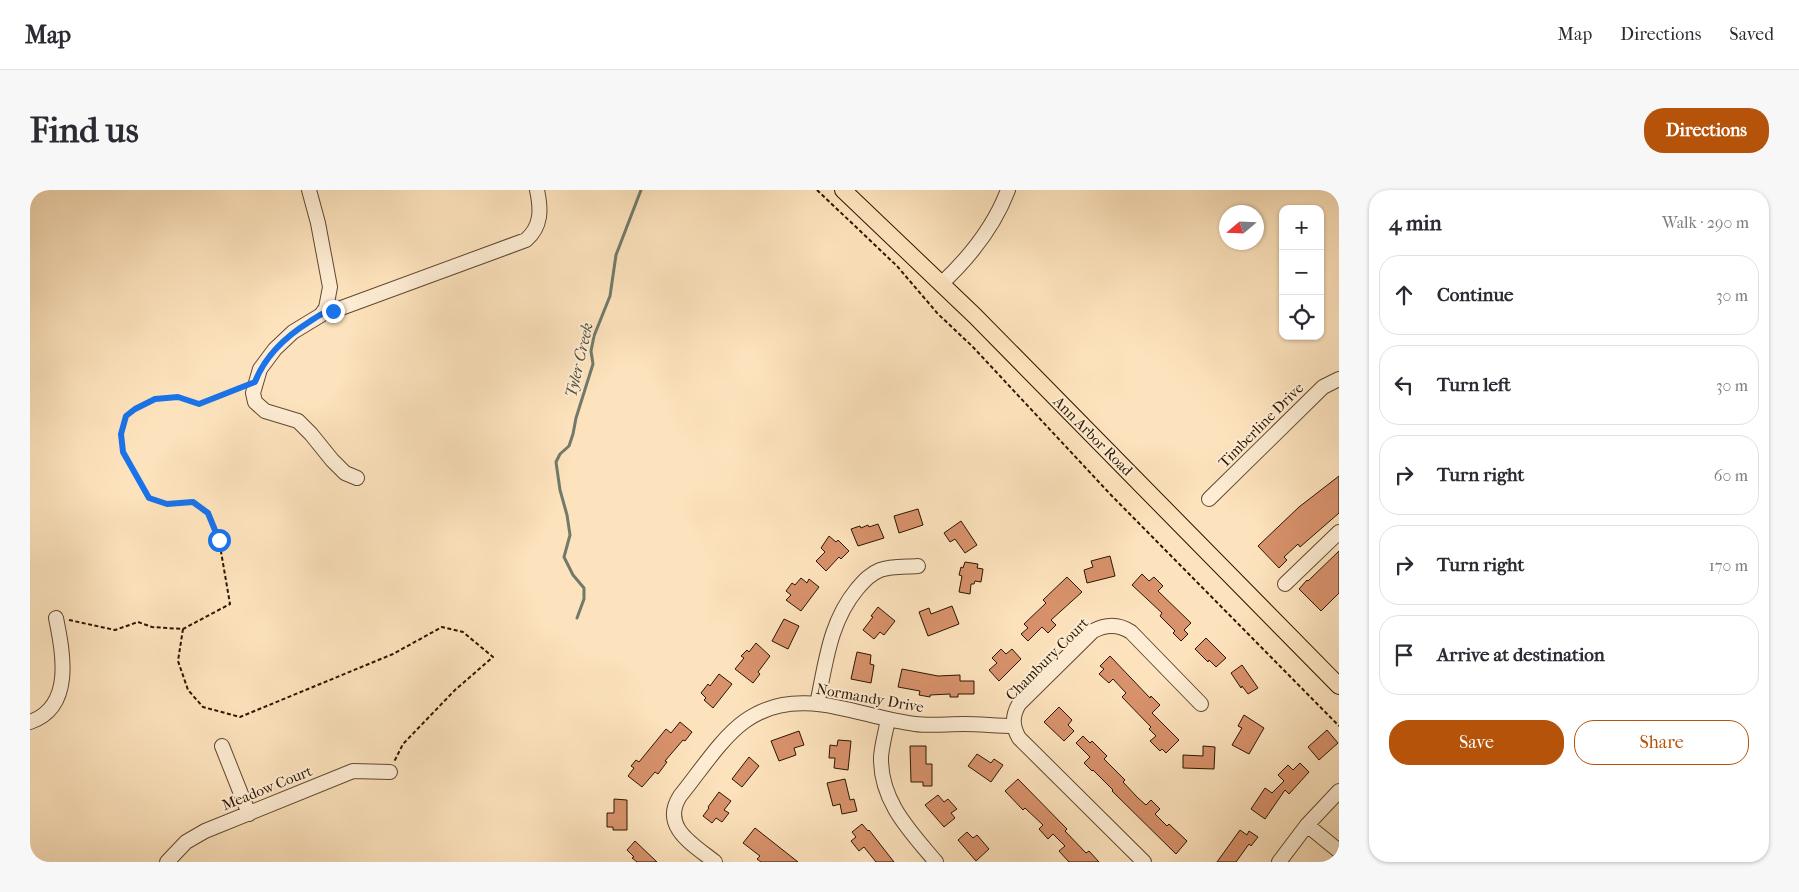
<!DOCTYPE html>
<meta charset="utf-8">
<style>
body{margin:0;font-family:"IM FELL French Canon",serif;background:#f7f7f7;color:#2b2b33}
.controls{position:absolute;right:15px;top:15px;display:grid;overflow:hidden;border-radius:10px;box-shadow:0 1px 4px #0004}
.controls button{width:45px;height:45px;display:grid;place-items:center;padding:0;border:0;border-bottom:1px solid #e1e1e2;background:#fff;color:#2b2b33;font:25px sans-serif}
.compass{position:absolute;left:1189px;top:15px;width:45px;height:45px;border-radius:50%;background:#fff;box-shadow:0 1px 4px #0004;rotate:251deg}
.stop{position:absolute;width:15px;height:15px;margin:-11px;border:4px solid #1a73e8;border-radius:50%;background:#fff}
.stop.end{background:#1a73e8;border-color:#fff;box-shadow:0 1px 5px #0008}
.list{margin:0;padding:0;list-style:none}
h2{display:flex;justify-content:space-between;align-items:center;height:65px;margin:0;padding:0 20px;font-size:21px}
h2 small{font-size:16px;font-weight:400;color:#7c7c81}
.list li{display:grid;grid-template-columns:32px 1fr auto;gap:15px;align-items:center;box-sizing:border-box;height:80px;margin:0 10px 10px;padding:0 10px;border:1px solid #e1e1e2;border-radius:20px}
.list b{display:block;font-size:19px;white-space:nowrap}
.list em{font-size:16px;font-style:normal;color:#7c7c81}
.actions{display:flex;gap:10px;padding:15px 20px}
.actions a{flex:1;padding:11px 0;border:1px solid #b45309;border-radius:20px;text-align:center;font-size:18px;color:#b45309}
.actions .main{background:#b45309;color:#fff}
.icon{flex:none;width:28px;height:28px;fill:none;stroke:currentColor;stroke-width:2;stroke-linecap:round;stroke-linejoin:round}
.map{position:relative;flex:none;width:1309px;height:672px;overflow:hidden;border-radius:20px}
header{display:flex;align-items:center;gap:30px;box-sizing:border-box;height:70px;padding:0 25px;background:#fff;border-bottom:1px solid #e1e1e2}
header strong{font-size:24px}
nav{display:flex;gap:28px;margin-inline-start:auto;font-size:18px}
.intro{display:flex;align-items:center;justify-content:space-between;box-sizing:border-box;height:120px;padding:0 30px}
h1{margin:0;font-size:35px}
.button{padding:12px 22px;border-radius:20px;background:#b45309;color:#fff;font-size:18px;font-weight:700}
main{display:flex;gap:30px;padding:0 30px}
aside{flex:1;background:#fff;border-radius:20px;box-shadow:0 1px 4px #0004}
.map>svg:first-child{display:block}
</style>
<header>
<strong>Map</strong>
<nav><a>Map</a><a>Directions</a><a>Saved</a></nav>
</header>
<div class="intro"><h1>Find us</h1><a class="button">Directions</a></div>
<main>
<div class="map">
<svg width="1309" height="672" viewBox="0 0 1309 672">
<rect width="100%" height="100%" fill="#fde3bd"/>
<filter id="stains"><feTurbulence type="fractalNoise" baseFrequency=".004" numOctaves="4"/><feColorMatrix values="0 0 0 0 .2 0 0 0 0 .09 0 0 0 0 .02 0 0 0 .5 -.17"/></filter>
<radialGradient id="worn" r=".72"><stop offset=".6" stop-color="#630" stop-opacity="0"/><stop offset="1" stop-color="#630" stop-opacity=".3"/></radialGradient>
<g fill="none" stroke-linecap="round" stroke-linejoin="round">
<path stroke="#717a6b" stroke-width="3" d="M547 428 554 409V398L543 385 534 367 540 345 537 325 530 300 526 272 530 264 539 256 543 244 546 228 563 174 561 161 564 146 580 106 586 65 611 0"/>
</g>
<path fill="#d8926c" stroke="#2c1500" d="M1309 286V323L1270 357 1268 354 1254 367 1257 370 1249 378 1228 356 1269 317Z
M888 319 893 335 869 343 864 326Z
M931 331 947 355 935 363 925 349 920 352 914 343Z
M848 334 854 348 828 356 821 339 830 336 831 338 838 335 839 337Z
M799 346 806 352 808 350 819 361 811 369 809 367 796 381 786 371 795 362 791 358Z
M1309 361V403L1291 421 1269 399 1277 390 1278 391Z
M1080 366 1085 386 1057 393 1054 380 1063 377 1061 371Z
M935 372 948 374 947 378 953 379 951 392 945 391 944 394H941L940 404 929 402 932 386 929 385 931 377 933 378Z
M1112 384 1119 391 1124 387 1133 396 1128 401 1161 433 1154 440 1158 444 1151 451 1143 443 1145 441 1130 426 1132 423 1102 395Z
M1037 387 1052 402 1021 430 1026 435 1018 443 1012 437 998 451 991 444 998 438 994 434 1016 413 1013 410Z
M771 388 777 393 779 389 789 397 771 421 756 410 761 405 756 401 762 393 765 395Z
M922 416 929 434 898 446 889 422 899 418 901 424Z
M848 417 865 431 854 445 850 442 844 449 833 440 843 427 841 426Z
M754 429 769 436 758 459 742 451Z
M1176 448 1196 468 1186 477 1179 470 1178 472 1165 459Z
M726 453 740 466 728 482 730 484 723 493 705 479 714 468 711 466 717 460 719 462Z
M971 459 976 464 982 459 991 469 969 491 959 480 967 473 962 468Z
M827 462 841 465 840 474 844 475 841 493 821 489Z
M1080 466 1120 508 1121 506 1130 515 1122 523 1149 550 1136 563 1132 559 1130 561 1120 551 1126 546 1119 539 1121 537 1092 507 1096 503 1083 489 1079 493 1069 484 1074 479 1070 476Z
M1212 475 1228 498 1218 504 1212 496 1211 498 1201 483Z
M872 479 908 486 930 485V491H944V504H928V507H920V504L900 505V507L889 505 890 501 868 497Z
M689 484 702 494 683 518 674 510 676 508 671 503 678 494 680 496Z
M1029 517 1042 530 1038 535 1044 541 1034 551 1014 532Z
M1214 525 1234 538 1219 564 1202 555 1212 538 1208 536Z
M650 532 662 542 655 551 653 550 635 571 637 572 628 584 625 582 612 597 598 586 604 578 601 576 606 570 609 572 636 539 641 543Z
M1297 540 1308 553 1289 570 1278 557Z
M769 541 774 555 764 558 766 565 749 571 741 551Z
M1053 546 1060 553 1062 551 1077 566 1074 569 1095 590 1093 592 1108 608 1116 615 1121 610 1130 619 1125 624 1137 636 1139 634 1157 651 1146 664 1082 601 1083 600 1063 580 1062 581 1054 573 1060 567 1046 553Z
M808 550 821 551 818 580 804 578 805 568H799L800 555 807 556Z
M880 556H896V574H902V596H893V592H881Z
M1173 556 1185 557 1184 579 1153 578V565L1173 566Z
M947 564 961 573 964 569 973 575 961 592 938 576Z
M719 567 729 576 712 597 702 589Z
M1270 573 1279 582 1259 604 1255 600 1235 629 1221 619 1235 598 1242 603 1254 591 1248 585 1258 575 1263 580Z
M815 589 820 610 824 609 827 621 812 624 810 614 803 616 797 593Z
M988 589 1037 639 1035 641 1056 663 1059 661 1069 672H1039L1029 661 1035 656 1023 644 1018 649 1009 639 1013 635 995 618 993 620 975 601Z
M689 602 701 611 694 620 699 623 692 632 686 628 682 633 673 626 679 618 678 617Z
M908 605 914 612 918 609 927 619 921 623 925 628 914 637 895 615Z
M584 609 597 610V640H583V637H577V623H584Z
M832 634 838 641 839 640 864 672H846L834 657 829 661 821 651 826 647 822 642Z
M725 638 768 672H731L727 669 730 666 713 653Z
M1210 640 1217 645 1219 641 1228 647 1221 656 1219 654 1206 672H1187Z
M937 642 943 648 947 645 959 659 946 671 928 650Z
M605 651 627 672H607L602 668 604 667 597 660Z"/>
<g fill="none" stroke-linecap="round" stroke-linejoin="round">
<defs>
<path id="minor" d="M279 0 288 33 300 97 296 118 291 125 263 142 245 159 230 179 223 203 225 212 235 221 268 231 281 244 302 270 315 283 327 288
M911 94C940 67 964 37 978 0
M293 122 303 121 496 50C512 36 511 19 507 0
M1179 309 1293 197 1309 189
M1255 394 1309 342
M787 514C796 473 799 433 827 399 834 391 840 384 850 380 861 376 876 377 888 376
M858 529C856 541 852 554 851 567 850 611 880 641 906 672
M0 532C44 517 33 463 26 428
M192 556 219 624
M1277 635 1309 661
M137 672 156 652 175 641 323 581 360 582
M685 672C664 655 630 637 650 606 669 583 691 548 715 531 768 493 828 527 885 534 901 536 917 534 934 534 951 534 967 536 984 536
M1114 672 989 548C982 536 982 526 989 514L1063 441C1076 434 1089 434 1101 442L1171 514
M1249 672 1277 635 1309 601"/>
<path id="major" d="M813 0 945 126 1309 496"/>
</defs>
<use href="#minor" stroke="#60482f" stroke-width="16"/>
<use href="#major" stroke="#2c1500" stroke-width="18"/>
<path stroke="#2c1500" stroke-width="2" stroke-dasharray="4 2.5" stroke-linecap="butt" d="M787 0 867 76 908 124 942 156 1081 305 1309 536
M39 430 85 440 108 432 122 437 153 439 200 414 189 350 178 323 163 312 137 314 119 308 93 262 91 245 96 226 105 219 125 209 148 207 169 214 214 197
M153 439 148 471 158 500 173 517 210 527 363 464 412 437 433 442 463 467 425 500 373 554 364 572"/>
<use href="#minor" stroke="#feedd4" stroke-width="14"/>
<use href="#major" stroke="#fde3bd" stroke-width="16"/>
</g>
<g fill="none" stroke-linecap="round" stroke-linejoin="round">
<path stroke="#1a73e8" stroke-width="6" d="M189 350 178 323 163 312 137 314 119 308 93 262 91 244 96 226 105 219 125 209 148 207 169 214 225 192C235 166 255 147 279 132 288 126 293 122 303 121"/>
</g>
<g text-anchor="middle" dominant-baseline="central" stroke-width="4" stroke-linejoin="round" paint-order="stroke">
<g font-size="15" fill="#2c1500" stroke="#feedd4">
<text transform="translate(1231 235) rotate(-45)">Timberline Drive</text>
<text transform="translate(1063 246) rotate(45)">Ann Arbor Road</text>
<text transform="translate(1017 469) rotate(-45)">Chambury Court</text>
<text transform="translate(840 508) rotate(10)">Normandy Drive</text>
<text transform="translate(237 598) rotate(-22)">Meadow Court</text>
</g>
<g font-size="16" font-style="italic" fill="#54503e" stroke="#feedd4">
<text transform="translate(549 170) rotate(-77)">Tyler Creek</text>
</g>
</g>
<rect width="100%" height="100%" filter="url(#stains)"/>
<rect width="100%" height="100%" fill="url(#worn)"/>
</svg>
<div class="controls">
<button>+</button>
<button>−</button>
<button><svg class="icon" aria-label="locate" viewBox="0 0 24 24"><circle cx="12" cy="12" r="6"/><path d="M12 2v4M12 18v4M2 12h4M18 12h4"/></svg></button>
</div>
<svg class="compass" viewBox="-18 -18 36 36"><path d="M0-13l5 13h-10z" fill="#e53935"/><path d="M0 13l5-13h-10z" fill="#7c7c81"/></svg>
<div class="stop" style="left:189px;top:350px"></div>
<div class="stop end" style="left:303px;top:121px"></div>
</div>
<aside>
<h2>4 min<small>Walk · 290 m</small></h2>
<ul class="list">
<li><svg class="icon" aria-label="ahead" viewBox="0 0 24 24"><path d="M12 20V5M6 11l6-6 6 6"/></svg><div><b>Continue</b></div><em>30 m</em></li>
<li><svg class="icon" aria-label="left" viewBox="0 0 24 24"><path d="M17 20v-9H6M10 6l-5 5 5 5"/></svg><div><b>Turn left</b></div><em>30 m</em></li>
<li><svg class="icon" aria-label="right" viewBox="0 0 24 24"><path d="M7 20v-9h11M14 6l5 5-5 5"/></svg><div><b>Turn right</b></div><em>60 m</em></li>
<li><svg class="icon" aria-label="right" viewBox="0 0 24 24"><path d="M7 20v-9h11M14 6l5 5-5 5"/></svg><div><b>Turn right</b></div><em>170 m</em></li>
<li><svg class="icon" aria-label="arrive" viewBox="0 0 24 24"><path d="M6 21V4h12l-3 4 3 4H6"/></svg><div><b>Arrive at destination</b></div></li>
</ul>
<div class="actions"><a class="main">Save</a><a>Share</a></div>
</aside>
</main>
